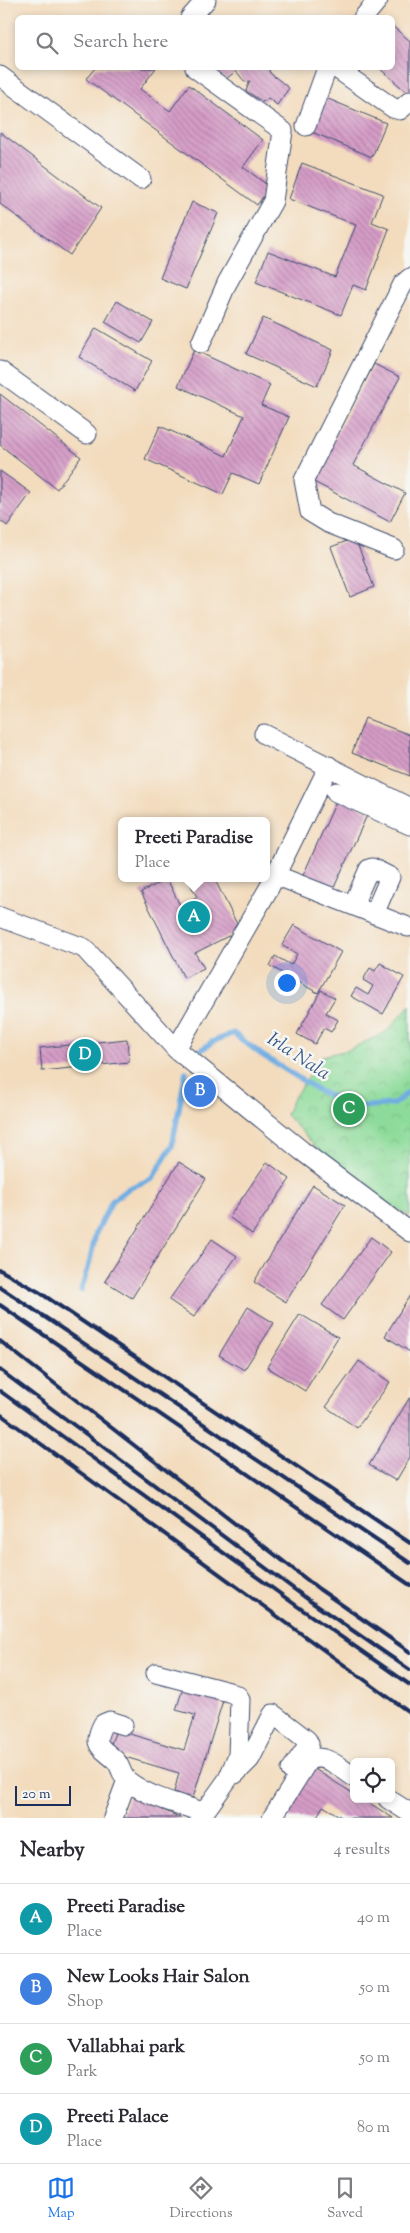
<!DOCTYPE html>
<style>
body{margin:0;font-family:"Sorts Mill Goudy",serif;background:#f7f7f7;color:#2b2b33}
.controls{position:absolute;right:15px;bottom:15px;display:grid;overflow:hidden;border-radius:8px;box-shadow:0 2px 8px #0003}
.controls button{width:45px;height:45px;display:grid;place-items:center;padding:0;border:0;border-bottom:1px solid #e1e1e2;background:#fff;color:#2b2b33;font:25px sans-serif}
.scale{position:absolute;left:15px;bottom:12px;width:56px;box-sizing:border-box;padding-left:5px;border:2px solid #1b2f5e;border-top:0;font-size:14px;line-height:18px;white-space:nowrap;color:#1b2f5e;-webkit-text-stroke:4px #f6f6f2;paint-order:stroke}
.you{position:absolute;left:286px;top:982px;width:18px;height:18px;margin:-12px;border:4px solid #fff;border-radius:50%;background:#1a73e8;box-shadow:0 0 0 8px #1a73e833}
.badge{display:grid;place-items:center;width:32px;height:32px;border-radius:50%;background:#1a73e8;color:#fff;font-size:16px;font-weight:700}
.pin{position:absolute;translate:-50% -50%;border:2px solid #fff;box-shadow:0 1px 5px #0006}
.popup{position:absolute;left:118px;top:817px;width:152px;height:65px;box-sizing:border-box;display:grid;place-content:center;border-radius:8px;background:#fff;filter:drop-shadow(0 1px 4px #0005);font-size:16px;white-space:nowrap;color:#7c7c81}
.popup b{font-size:19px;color:#2b2b33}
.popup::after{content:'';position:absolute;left:50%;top:100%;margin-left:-10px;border:10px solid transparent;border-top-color:#fff}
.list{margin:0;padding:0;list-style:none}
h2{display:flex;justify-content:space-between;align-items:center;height:65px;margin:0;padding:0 20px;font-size:21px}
h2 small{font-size:16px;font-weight:400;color:#7c7c81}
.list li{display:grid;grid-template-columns:32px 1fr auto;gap:15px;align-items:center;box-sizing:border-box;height:70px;padding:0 20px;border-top:1px solid #e1e1e2}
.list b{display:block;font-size:19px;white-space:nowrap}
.list p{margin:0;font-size:16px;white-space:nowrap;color:#7c7c81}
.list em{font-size:16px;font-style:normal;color:#7c7c81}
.icon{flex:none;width:28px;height:28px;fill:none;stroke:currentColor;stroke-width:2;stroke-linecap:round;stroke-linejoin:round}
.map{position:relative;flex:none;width:410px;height:1818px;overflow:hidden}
.search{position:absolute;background:#fff;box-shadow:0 2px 8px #0003;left:15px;right:15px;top:15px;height:55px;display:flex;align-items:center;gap:12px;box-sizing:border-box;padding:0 18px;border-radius:8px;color:#7c7c81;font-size:19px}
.sheet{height:345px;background:#fff}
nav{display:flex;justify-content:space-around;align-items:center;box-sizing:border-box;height:70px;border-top:1px solid #e1e1e2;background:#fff;font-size:14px;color:#7c7c81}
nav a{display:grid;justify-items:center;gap:2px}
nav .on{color:#1a73e8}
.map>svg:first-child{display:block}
</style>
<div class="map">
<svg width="410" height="1818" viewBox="0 0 410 1818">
<defs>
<pattern id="park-crowns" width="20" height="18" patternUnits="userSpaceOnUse" patternTransform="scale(1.25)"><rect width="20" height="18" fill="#8ddb9a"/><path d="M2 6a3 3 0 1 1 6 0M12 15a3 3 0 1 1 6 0" fill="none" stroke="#79bc87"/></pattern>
<pattern id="building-back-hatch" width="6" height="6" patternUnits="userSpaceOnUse" patternTransform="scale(1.25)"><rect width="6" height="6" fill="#d69dc7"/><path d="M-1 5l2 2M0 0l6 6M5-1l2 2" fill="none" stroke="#ad80a5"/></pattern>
</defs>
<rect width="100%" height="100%" fill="#f6f6f2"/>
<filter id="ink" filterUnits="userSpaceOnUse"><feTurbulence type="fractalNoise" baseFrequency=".02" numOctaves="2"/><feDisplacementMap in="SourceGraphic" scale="10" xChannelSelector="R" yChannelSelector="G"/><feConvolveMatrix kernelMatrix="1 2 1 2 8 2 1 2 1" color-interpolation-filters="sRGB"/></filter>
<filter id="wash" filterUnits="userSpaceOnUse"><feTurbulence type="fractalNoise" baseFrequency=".0096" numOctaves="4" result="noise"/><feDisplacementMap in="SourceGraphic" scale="20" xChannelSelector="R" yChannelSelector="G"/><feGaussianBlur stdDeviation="1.12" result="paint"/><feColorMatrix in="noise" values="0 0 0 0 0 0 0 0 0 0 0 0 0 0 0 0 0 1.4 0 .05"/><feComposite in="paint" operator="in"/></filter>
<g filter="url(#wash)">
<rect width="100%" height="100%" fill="#f3dcbd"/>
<path fill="url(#park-crowns)" stroke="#54857c" d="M410 1005V1216L384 1202 329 1161 286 1115 291 1102 322 1056 348 1050 386 1032Z"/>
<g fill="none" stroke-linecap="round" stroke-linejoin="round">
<path stroke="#70ade2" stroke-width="5.5" d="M200 1051 212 1042 233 1033 262 1055 321 1092 357 1107 394 1104 410 1091
M81 1290 88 1269 96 1233 112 1201 129 1188 152 1179 172 1146 186 1072"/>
</g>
<g id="blocks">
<path fill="url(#building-back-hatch)" d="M392 26 410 41V90L408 93 379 68H392Z
M95 68H156L140 89 170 111 189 85 263 140 243 167 270 187 257 205 86 79Z
M211 68H268L270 73 289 88 277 105 268 98 263 102 246 91 250 81 245 82 236 71 226 79 210 69Z
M321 96 386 123 372 157 307 130Z
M0 132 101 208 70 255 0 204Z
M302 163 383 194 372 222 389 229 366 290 353 285 341 315 256 282 268 251 335 277 356 225 289 199Z
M192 202 218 213 186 289 160 278Z
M117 301 153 322 141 343 105 322Z
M263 318 333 350 317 386 246 354Z
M96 328 152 361 135 391 79 357Z
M194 350 270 385 261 405 289 417 259 484 233 473 223 494 145 459 160 426 226 456 244 416 178 386Z
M374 364 400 377 353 465 405 493 390 522 312 481Z
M0 394 81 457 57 489 0 445Z
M0 471 31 493 7 526 0 520Z
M355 538 374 587 350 597 331 547Z
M365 718 410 735V776L352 753Z
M338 797 369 811 331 894 301 880Z
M187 878H214L240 930 195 953 204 968 184 978 141 892 167 879 180 905 197 897Z
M294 925 341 952 318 993 270 966 275 956 291 965 297 954 282 945Z
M380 963 404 977 383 1014 351 996 356 988 368 995 373 986 363 980 370 968 375 971Z
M321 990 335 998 326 1013 338 1020 331 1032 324 1028 315 1044 297 1034Z
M127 1039 129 1062 42 1071 40 1048Z
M179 1162 206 1179 132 1298 105 1281Z
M267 1162 290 1179 252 1234 229 1217Z
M313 1185 345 1205 286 1302 254 1282Z
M371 1237 391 1252 343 1320 322 1305Z
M212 1239 237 1256 194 1317 169 1300Z
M410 1295V1352L385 1336Z
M248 1307 274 1323 244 1370 219 1355Z
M300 1314 338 1337 305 1391 267 1367Z
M359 1361 390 1382 357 1428 326 1407Z
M410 1397V1457L396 1481 369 1465Z
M184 1685 224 1697 193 1798 174 1792 179 1773 108 1752 116 1730 184 1750 195 1715 176 1710Z
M313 1768 354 1794V1799H363L393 1818H343L323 1806 316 1818H283Z
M130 1795 181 1818H120Z"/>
</g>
</g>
<g filter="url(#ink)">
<use href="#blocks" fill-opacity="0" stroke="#3b496c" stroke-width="1"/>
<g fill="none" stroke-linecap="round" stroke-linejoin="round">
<defs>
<path id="minor" d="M190 18 206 0
M363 18 378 0
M195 68 283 131 273 201 227 283 201 343
M336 68 393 108 400 110 410 101
M0 76 141 179
M306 126 327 68
M0 371 87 434
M394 549 328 523 310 512 304 480 403 284 410 278
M264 734 410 808
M336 792 410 825
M275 875 408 927
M353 905 369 869 372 868 390 877 374 914
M0 917 84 948 176 1049 302 1151 410 1232
M176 1049 269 888 329 766
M156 1673 229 1692 238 1696 240 1700 238 1755 228 1779 200 1818
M123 1725 110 1721 103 1724C91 1747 102 1747 116 1761 121 1766 121 1776 128 1781 148 1797 178 1804 203 1812
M235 1774 250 1759 273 1714 307 1740 309 1744 291 1770
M388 1799 410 1813
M113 1818 127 1780
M272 1818 308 1761C324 1751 341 1769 354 1777"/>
</defs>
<use href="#minor" stroke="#3b496c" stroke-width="21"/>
<use href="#minor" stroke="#fff" stroke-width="19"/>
<path stroke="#1b2f5e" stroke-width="4" d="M0 1270 39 1292 410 1543
M0 1287 410 1563
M0 1305 410 1585
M0 1341 319 1589 410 1652
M0 1370 310 1601 410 1670
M0 1391 297 1606 410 1685
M0 1414 410 1713"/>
</g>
</g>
<g text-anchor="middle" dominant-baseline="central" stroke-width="5" stroke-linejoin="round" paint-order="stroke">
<g font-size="19" font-style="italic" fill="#355586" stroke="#f6f6f2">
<text transform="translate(298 1057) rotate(33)">Irla Nala</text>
</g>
</g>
</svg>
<div class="controls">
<button><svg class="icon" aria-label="locate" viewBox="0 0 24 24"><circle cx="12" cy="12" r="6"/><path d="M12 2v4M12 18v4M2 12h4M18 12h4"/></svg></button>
</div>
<div class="scale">20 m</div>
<div class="you"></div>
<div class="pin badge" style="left:194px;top:917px;background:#0f9aa8">A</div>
<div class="popup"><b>Preeti Paradise</b>Place</div>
<div class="pin badge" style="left:200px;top:1091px;background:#3f7fe0">B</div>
<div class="pin badge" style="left:349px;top:1109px;background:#2e9e5b">C</div>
<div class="pin badge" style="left:85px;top:1055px;background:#0f9aa8">D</div>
<div class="search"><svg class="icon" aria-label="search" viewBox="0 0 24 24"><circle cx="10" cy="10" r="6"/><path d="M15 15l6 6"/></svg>Search here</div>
</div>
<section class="sheet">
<h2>Nearby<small>4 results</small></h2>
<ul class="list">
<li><span class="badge" style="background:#0f9aa8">A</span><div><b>Preeti Paradise</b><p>Place</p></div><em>40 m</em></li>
<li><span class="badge" style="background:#3f7fe0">B</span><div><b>New Looks Hair Salon</b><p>Shop</p></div><em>50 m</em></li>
<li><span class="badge" style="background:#2e9e5b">C</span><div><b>Vallabhai park</b><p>Park</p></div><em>50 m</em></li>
<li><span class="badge" style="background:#0f9aa8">D</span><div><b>Preeti Palace</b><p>Place</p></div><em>80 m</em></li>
</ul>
</section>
<nav>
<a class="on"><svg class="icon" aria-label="map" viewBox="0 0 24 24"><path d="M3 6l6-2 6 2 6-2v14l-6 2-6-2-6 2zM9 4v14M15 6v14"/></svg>Map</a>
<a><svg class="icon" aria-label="directions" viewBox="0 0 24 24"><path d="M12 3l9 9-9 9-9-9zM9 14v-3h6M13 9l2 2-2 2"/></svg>Directions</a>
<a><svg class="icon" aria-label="saved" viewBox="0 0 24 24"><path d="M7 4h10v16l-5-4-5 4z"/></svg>Saved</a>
</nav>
